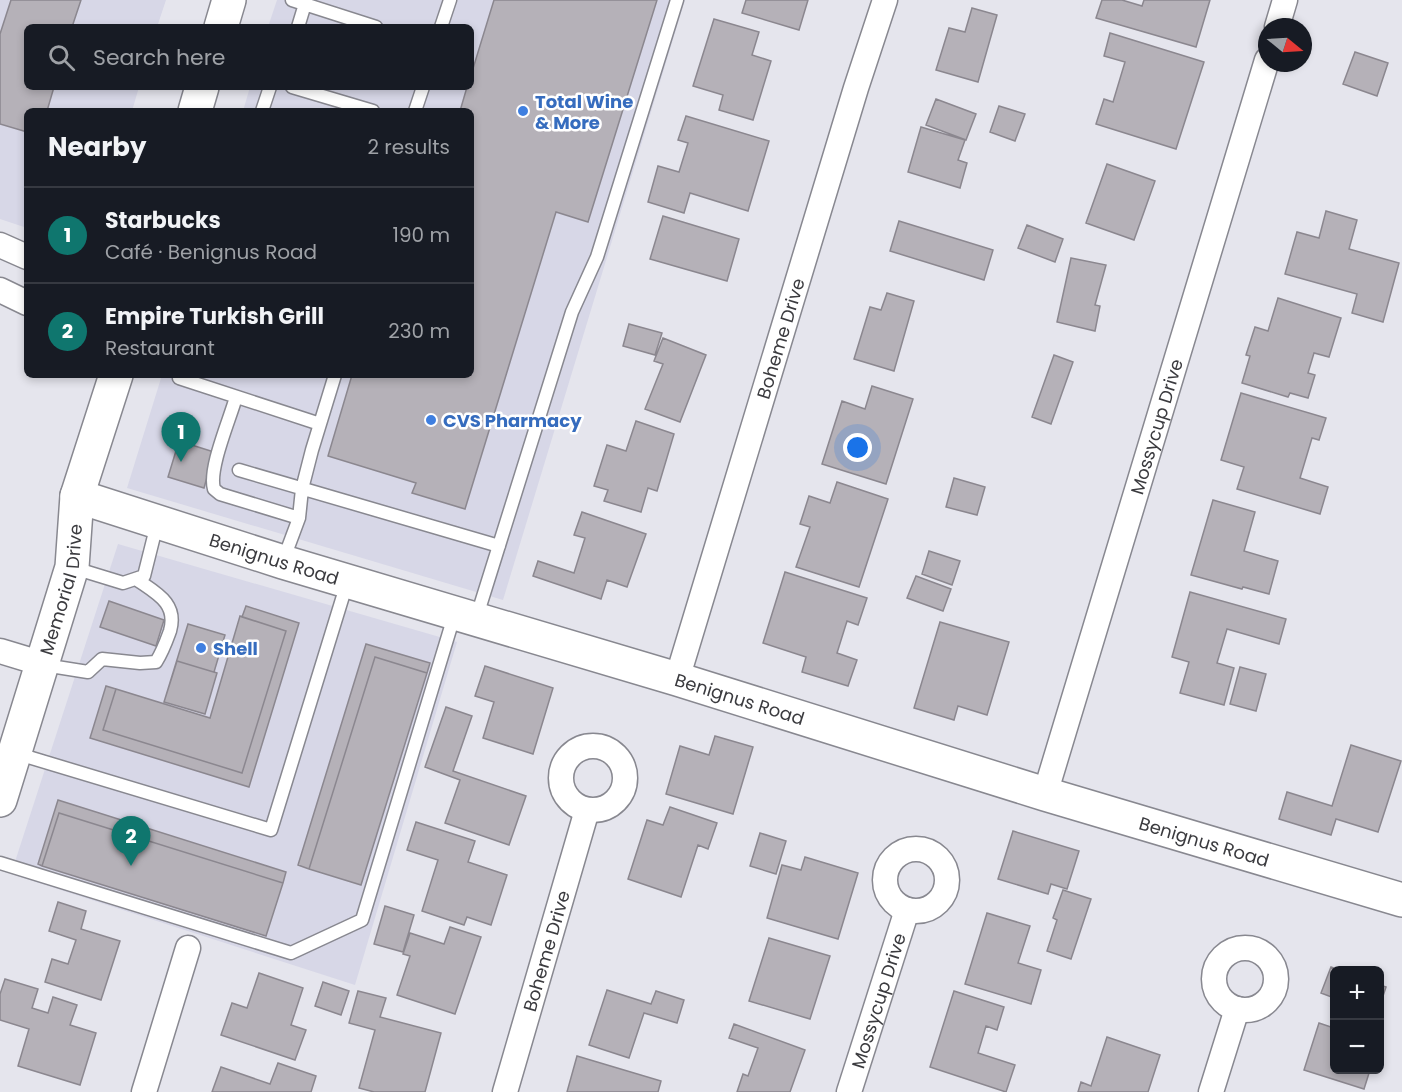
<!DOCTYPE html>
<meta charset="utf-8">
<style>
body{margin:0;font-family:Poppins,sans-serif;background:#242831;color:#f1f3f6}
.controls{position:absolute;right:18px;bottom:18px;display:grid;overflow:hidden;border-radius:9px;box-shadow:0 3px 9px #0003}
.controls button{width:54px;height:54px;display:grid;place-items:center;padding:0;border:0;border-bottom:2px solid #363941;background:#171b24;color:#f1f3f6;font:30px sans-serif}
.compass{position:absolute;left:1258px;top:18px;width:54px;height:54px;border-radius:50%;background:#171b24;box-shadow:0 3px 9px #0003;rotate:108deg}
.you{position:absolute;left:858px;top:448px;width:21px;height:21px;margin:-15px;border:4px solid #fff;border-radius:50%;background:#1a73e8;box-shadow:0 0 0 9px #1a73e833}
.badge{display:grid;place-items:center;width:39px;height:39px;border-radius:50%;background:#0f766e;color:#fff;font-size:20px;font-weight:700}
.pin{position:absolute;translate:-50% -50px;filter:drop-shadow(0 2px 3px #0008)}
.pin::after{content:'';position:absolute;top:32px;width:21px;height:18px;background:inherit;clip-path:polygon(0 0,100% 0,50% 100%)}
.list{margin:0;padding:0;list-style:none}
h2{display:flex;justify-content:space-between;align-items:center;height:78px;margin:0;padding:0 24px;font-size:26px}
h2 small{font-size:20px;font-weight:400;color:#9ea1a6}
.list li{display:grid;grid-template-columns:39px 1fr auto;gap:18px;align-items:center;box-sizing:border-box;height:96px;padding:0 24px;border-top:2px solid #363941}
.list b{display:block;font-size:22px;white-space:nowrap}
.list p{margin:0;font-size:20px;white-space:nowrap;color:#9ea1a6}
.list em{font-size:20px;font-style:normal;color:#9ea1a6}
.icon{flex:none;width:33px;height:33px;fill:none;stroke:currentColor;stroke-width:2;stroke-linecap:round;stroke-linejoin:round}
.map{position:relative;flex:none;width:1402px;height:1092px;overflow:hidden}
.search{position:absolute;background:#171b24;box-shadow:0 3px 9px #0003;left:24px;top:24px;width:450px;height:66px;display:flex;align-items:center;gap:15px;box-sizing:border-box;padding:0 21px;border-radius:9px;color:#9ea1a6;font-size:22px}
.panel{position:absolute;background:#171b24;box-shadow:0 3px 9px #0003;left:24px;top:108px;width:450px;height:270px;border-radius:9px}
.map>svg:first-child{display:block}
</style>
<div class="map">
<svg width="1402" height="1092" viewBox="0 0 1402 1092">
<rect width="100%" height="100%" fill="#e5e5ed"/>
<path fill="#d7d7e7" d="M0 0H166L157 27H27V87H139L132 111H27V228L0 219Z
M277 0H685L503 600 127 488 162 375H471V111H243L250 87H471V27H268Z
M118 544 457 642 355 985 11 874Z"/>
<path fill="#b5b1b8" stroke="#8b878f" stroke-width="1.5" d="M11 0H81L72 27H27V87H54L47 111H27V132L0 124V34Z
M494 0H657L588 222 556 212 465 509 412 493 416 483 328 456 352 375H471V111H460L467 87H471V75Z
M746 0H808L799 30 742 13Z
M1102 0H1122L1142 6 1144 0H1210L1196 47 1096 18Z
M972 8 997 15 978 82 936 70 949 28 965 32Z
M714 19 759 32 752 55 771 61 753 120 719 110 723 95 693 86Z
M1110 33 1204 62 1176 149 1096 124 1104 99 1113 102 1125 62 1104 56Z
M1355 52 1388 63 1377 96 1343 84Z
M936 99 976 114 966 140 926 125Z
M999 106 1025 114 1015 141 990 132Z
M686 116 769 141 748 211 690 193 684 213 648 202 658 166 679 172 688 143 678 140Z
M921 127 965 140 958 160 967 163 960 188 908 172Z
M1107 164 1155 181 1134 240 1086 223Z
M1326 211 1357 220 1349 249 1399 263 1383 322 1352 313 1357 294 1285 274 1297 232 1319 238Z
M663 216 739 239 727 281 650 259Z
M899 221 993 250 984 280 890 251Z
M1027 225 1063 239 1055 262 1018 248Z
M1071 258 1106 265 1095 305 1100 306 1095 331 1057 322Z
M887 293 914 301 894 371 854 359 870 307 881 310Z
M1278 298 1341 318 1329 357 1314 353 1308 373 1315 375 1308 398 1290 393 1288 397 1242 383 1250 356 1246 355 1255 327 1268 331Z
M629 324 662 333 655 355 623 346Z
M663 338 706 355 680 422 645 409 663 364 654 361Z
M1054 355 1073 362 1051 424 1032 417Z
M872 386 913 399 886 484 822 464 842 401 865 409Z
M1241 393 1326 418 1319 440 1312 438 1300 478 1328 487 1320 514 1237 489 1244 467 1221 460Z
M636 421 674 434 657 491 648 488 641 512 604 501 608 490 594 486 607 445 626 451Z
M179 441 214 452 204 488 168 477Z
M954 478 985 487 977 515 946 507Z
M837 482 888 499 859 587 796 567 810 527 800 524 809 496 830 503Z
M1213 500 1255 512 1244 551 1278 561 1269 594 1243 587 1242 589 1191 575Z
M582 512 646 534 627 587 607 580 601 599 533 576 538 561 574 573 585 538 574 535Z
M929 551 960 561 952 585 922 574Z
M785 572 867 598 858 625 847 621 837 653 857 660 848 686 802 672 806 657 763 643Z
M916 576 951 589 943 611 907 598Z
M1190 592 1286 619 1279 644 1227 629 1217 663 1234 668 1224 705 1180 693 1189 662 1172 657Z
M109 601 164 620 156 646 100 627Z
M246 606 299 623 249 787 90 738 106 686 116 689 103 730 242 773 286 631 242 617Z
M240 616 286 631 242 773 103 730 116 689 210 718Z
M940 622 1009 642 987 715 958 706 954 720 914 708Z
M188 624 225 635 214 672 217 673 205 714 164 702Z
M366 644 430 663 427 673 375 657 309 869 298 865Z
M375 657 427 673 361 885 309 869Z
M177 661 217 673 205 714 164 702Z
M485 666 553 688 533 754 483 738 494 702 475 696Z
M1240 667 1266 674 1256 711 1230 704Z
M446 707 472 716 453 771 526 796 509 845 445 823 460 780 425 767Z
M715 736 753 747 733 814 666 794 680 746 709 755Z
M1351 745 1401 761 1378 832 1336 819 1331 835 1279 819 1287 792 1332 806Z
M58 800 286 872 283 883 59 813 42 866 38 864Z
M670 807 717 823 708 849 698 845 681 897 628 879 647 820 663 825Z
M59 813 283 883 266 936 42 866Z
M416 822 475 841 468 862 507 875 491 925 467 917 464 925 422 911 438 860 407 850Z
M1013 831 1079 851 1067 889 1051 884 1048 894 998 879Z
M760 833 786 841 776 874 750 866Z
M805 857 858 873 838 939 767 918 782 865 801 870Z
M1063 890 1091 899 1071 959 1047 951 1057 920 1053 918Z
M58 902 86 911 81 929 120 941 101 1000 45 982 52 959 68 964 76 940 49 931Z
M385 906 414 915 403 952 374 944Z
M987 913 1030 926 1018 963 1041 970 1031 1004 965 984Z
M450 927 481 937 455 1014 397 995 410 956 403 954 410 933 444 944Z
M769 938 830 956 810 1019 749 1001Z
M1331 967 1339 970H1334V998L1321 993Z
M259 973 303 988 291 1025 306 1030 295 1060 221 1035 232 1003 247 1008Z
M5 979 38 989 32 1008 48 1013 53 997 77 1005 70 1025 96 1033 80 1085 18 1066 29 1029 0 1020V994Z
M323 982 349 991 341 1015 315 1006Z
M1380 985 1386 987 1380 1005Z
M607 990 651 1004 656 991 684 1000 677 1023 644 1013 629 1058 589 1045Z
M358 991 386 998 380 1017 441 1033 425 1092H374L359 1088 375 1030 349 1023Z
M954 991 1004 1007 997 1030 986 1026 978 1053 1015 1065 1006 1092 930 1067Z
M1319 1023 1334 1028V1070H1370L1364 1089 1304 1070Z
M734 1024 805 1050 790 1092H737L743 1074 748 1076 758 1048 729 1038Z
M1107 1037 1160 1055 1148 1092H1078L1081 1082 1091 1086Z
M577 1056 661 1081 658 1092H567Z
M278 1063 316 1076 311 1092H212L221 1067 270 1084Z"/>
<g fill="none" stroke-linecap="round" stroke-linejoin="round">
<defs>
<path id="lane" d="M292 0 376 27
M298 27 305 4
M441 27 450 0
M292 87 373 111
M262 111 270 87
M415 111 423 87
M180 375 179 378 320 424
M236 397C230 419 208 469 214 489L220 494 299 518
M239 470 499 546
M283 561 299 518 302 489 312 450 335 375
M74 568 123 583 144 576 157 524
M476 619 572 312 597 257 677 0
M44 665 88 672 102 659 140 663 156 662C163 651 166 642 170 631 178 603 156 593 136 579
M15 753 271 830 347 583
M0 863 291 953 362 920 455 613"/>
<g id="street">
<path d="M1277 27 1285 0"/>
<path d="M0 245 27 257"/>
<path d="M0 290 27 303"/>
<path d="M0 651 43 664"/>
<path id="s1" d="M677 679 856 88 885 0"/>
<circle cx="593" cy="778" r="32"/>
<path id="s2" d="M1045 794 1267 60"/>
<circle cx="916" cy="880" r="31"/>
<circle cx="1245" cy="979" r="31"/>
<path d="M144 1092 188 948"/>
<path id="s3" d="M505 1092 587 810"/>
<path id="s4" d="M849 1092 907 910"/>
<path d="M1211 1092 1237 1009"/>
</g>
<g id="secondary">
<path d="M221 27 229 0"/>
<path d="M195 111 202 87"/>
<path id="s5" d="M77 496 283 562 677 679 1045 794 1402 900"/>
<path id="s6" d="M0 800 72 567 77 496 116 375"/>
</g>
</defs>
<use href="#lane" stroke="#888890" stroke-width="15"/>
<use href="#street" stroke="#888890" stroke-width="27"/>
<use href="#secondary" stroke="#888890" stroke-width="36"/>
<use href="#lane" stroke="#fff" stroke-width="12"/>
<use href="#street" stroke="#fff" stroke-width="24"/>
<use href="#secondary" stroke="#fff" stroke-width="33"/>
</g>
<g fill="#3f7fe0" stroke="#fff" stroke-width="2">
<circle cx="523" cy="111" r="6"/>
<circle cx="431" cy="420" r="6"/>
<circle cx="201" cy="648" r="6"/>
</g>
<g text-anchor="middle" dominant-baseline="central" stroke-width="5" stroke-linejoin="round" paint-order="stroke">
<g font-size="18" font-weight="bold" fill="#366cbe" stroke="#fff" text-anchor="start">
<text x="535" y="101">Total Wine<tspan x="535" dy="21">&amp; More</tspan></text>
<text x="443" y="420">CVS Pharmacy</text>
<text x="213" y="648">Shell</text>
</g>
<g font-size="18" fill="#3b3b3f" stroke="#fff">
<text stroke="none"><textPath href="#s1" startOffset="356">Boheme Drive</textPath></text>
<text stroke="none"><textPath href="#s2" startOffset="384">Mossycup Drive</textPath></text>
<text stroke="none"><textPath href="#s5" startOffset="207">Benignus Road</textPath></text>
<text stroke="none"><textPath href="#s6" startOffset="220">Memorial Drive</textPath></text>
<text stroke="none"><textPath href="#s5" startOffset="693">Benignus Road</textPath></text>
<text stroke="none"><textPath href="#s5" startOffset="1179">Benignus Road</textPath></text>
<text stroke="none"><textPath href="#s3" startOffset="147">Boheme Drive</textPath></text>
<text stroke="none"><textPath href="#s4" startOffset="96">Mossycup Drive</textPath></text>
</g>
</g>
</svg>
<div class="controls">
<button>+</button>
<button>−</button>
</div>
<svg class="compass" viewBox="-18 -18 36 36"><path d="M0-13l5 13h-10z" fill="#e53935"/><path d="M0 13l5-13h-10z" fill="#9ea1a6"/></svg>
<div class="you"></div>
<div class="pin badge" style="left:181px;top:462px">1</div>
<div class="pin badge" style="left:131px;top:866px">2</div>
<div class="search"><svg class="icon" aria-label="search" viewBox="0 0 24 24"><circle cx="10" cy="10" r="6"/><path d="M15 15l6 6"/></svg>Search here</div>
<section class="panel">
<h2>Nearby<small>2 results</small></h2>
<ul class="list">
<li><span class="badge">1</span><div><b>Starbucks</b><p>Café · Benignus Road</p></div><em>190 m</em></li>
<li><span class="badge">2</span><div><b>Empire Turkish Grill</b><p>Restaurant</p></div><em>230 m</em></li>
</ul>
</section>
</div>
